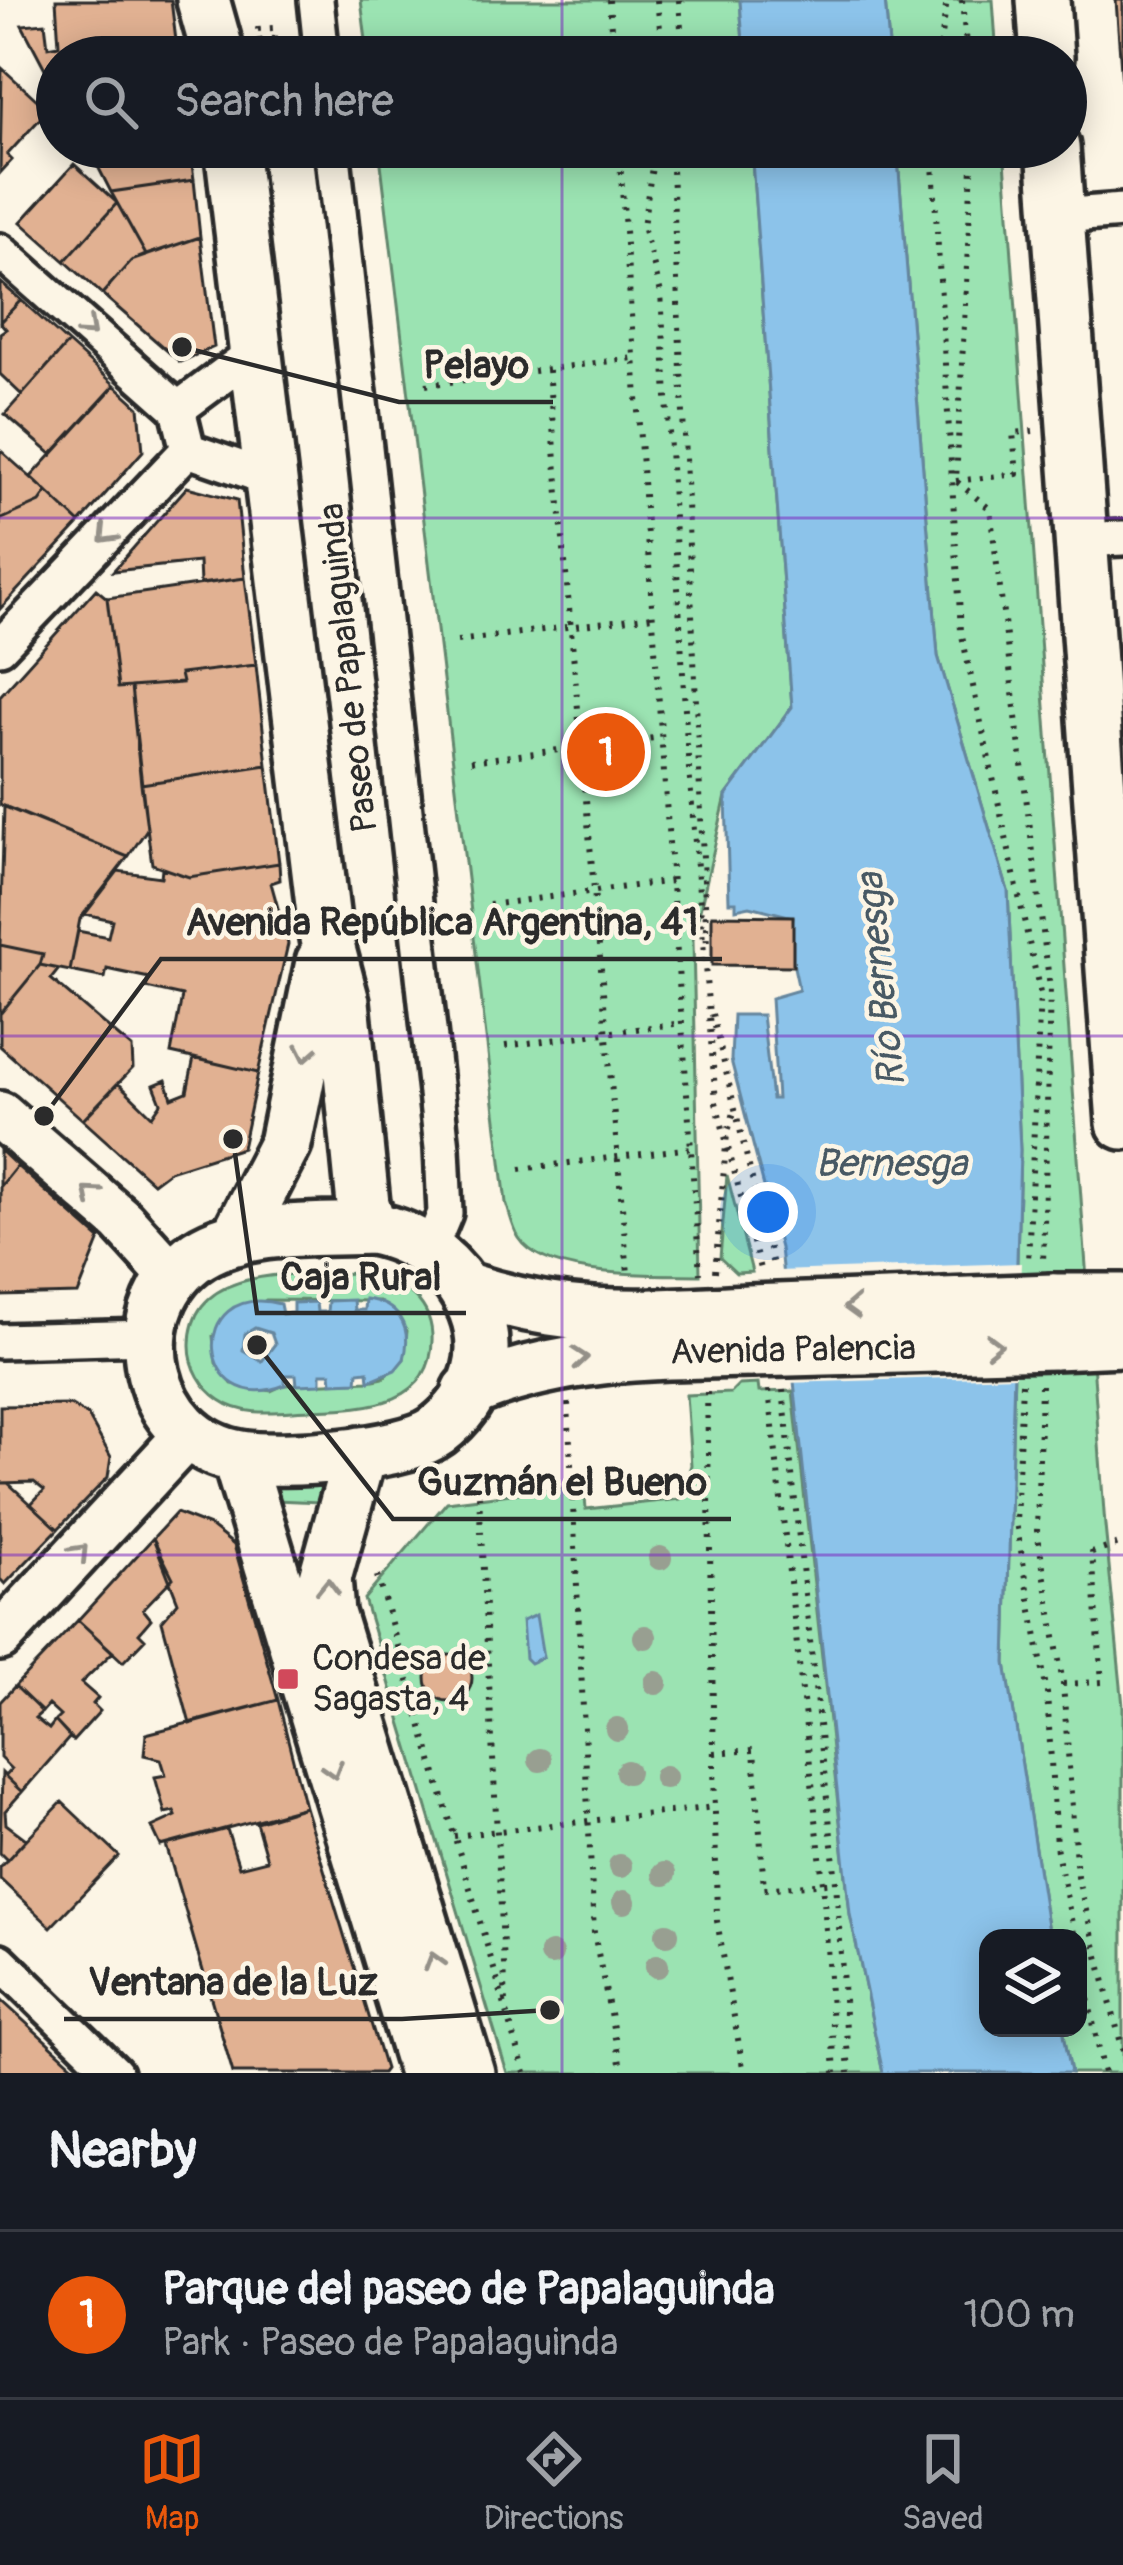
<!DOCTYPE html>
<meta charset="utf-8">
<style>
body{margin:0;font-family:Pangolin,sans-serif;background:#20242c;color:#f1f3f6}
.controls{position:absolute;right:36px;bottom:36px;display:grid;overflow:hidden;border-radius:24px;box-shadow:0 6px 30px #0003}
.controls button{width:108px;height:108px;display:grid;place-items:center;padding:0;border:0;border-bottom:3px solid #363941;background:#171b24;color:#f1f3f6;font:60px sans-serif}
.you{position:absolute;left:768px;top:1212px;width:42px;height:42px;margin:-30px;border:9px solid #fff;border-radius:50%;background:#1a73e8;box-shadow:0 0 0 18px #1a73e833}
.badge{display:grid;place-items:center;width:78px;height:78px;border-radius:50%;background:#ea580c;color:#fff;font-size:39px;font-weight:700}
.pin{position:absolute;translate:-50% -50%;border:6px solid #fff;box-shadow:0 3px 12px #0006}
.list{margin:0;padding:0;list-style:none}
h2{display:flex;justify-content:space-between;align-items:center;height:156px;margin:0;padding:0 48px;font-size:51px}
h2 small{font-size:39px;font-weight:400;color:#9ea1a6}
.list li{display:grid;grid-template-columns:78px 1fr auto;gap:36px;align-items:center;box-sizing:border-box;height:168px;padding:0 48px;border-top:3px solid #363941}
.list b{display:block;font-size:45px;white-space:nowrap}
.list p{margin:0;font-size:39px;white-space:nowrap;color:#9ea1a6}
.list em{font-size:39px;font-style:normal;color:#9ea1a6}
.icon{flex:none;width:66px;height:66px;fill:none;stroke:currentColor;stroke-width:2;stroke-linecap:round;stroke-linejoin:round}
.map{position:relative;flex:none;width:1123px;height:2073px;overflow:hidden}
.search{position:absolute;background:#171b24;box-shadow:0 6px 30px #0003;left:36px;right:36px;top:36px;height:132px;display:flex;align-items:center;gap:30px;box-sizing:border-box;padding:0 42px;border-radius:66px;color:#9ea1a6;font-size:45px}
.sheet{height:324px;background:#171b24}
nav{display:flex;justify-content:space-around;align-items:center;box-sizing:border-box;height:168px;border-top:3px solid #363941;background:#171b24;font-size:33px;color:#9ea1a6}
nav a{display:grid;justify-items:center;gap:6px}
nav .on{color:#ea580c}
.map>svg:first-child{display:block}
</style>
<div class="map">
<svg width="1123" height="2073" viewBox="0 0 1123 2073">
<rect width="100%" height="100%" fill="#fcf5e5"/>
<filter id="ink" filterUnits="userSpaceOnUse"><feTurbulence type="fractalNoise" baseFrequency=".00833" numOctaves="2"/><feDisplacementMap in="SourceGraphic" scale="24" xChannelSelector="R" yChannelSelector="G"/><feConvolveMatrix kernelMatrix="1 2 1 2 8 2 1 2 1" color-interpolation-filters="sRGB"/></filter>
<g filter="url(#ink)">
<path fill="#9be3b2" stroke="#63876e" stroke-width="3" fill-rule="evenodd" d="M361 0H740L744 57H368Z
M885 0H993L997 57H890Z
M379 147H751L792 707 726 796 693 940 700 1275C656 1274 546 1280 519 1238 513 1229 510 1214 506 1203Z
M897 147H1004L1105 1526 1123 1706V2073H1071L1063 2028H1078V1938H1049L1006 1663 1020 1150 1008 891 938 656Z
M727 1175 752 1272 736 1273 720 1258Z
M363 1273C397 1279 430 1297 432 1335 435 1408 363 1408 310 1410 281 1411 245 1418 220 1400 202 1388 190 1367 190 1346 189 1260 306 1276 363 1273ZM266 1300 379 1301 407 1331 404 1359 383 1378 369 1381 284 1385 271 1391 232 1384 216 1363 213 1336Z
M758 1384 759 1392 793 1391 850 1914 883 2073H507L364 1599 447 1502 584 1485 586 1509 680 1499 691 1465 686 1395 731 1393 739 1385Z
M326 1486 320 1502 275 1500 271 1487Z"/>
<path fill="#8cc3ea" stroke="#65869e" stroke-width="3" fill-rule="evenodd" d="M740 0H885L890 57H744Z
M751 147H897L938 656 1008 891 1020 1150 1006 1663 1049 1938H988V2028H1063L1071 2073H883L850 1914 780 1248 731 1060 733 1015H762L772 1099H777L771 998 799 990 789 944 793 917 750 906 736 909V902H729L726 796 792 707Z
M365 1299C398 1303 413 1327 404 1359L395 1370 369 1381 368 1371 358 1372 357 1382 332 1383 331 1373H321V1384L297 1385 296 1375H285V1385C196 1420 185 1280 280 1304L282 1314 293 1313V1303L316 1302 317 1312H327L328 1301 353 1300 354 1310H364ZM255 1328 271 1333 275 1344 262 1361 243 1350 245 1334Z
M536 1615 543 1657 530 1663 525 1658 522 1621Z"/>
<path fill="#fcf5e5" d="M1021 1263 1016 1376 786 1383 777 1271Z"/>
<path fill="#e1b192" stroke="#2b2b2b" stroke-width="3" d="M56 0H171L178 57H57V81L52 82 22 25 45 23 48 47 59 45Z
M1116 0H1123V98Z
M2 68 48 110 7 155 12 160 0 173Z
M88 147H190L194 180 111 192Z
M74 164 117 203 65 261 21 222Z
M194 180 200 237 146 255 111 192Z
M117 203 146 255 131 261 102 294 65 261Z
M200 237 214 347 180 362 102 294 131 261Z
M0 282 21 300 0 322Z
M21 300 68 343 22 395 0 374V333L6 329 0 322Z
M68 343 115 385 52 455 5 414Z
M115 385 139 407 143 451 80 523 31 477Z
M0 450 47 492 40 502 0 520Z
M187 487 237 500 245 578 200 584 199 562 113 571Z
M47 492 80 523 0 609V520L40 502Z
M245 578 256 665 180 674 182 683 118 688 107 598Z
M96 589 107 598 118 688 131 687 147 829 128 857 0 805V696Z
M256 665 267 765 141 784 131 687 182 683 180 674Z
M267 765 279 863 189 877 152 864 141 784Z
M4 806 128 857 80 919 70 971 40 965 43 954 0 945Z
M279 863 280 880 271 883 288 944 258 1073 171 1053 182 996 146 988 149 978 107 969 105 978 70 971 78 931 108 937 112 920 85 914 118 871 161 877 162 868 189 877Z
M712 915 793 916V966L712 965Z
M0 945 43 954 40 965 0 1014Z
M40 965 59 969 51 979 132 1048 133 1068 83 1120 0 1046V1014Z
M194 1058 258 1073 242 1148 169 1171 153 1183 83 1120 118 1083 152 1116 161 1103 154 1085 166 1080 172 1098 187 1092Z
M0 1150 17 1166 0 1187Z
M17 1166 100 1239 78 1294 0 1296V1187Z
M70 1405 88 1416 111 1457 108 1477 58 1529 31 1504 44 1490 34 1482 0 1483V1406Z
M0 1483H8L58 1529 5 1584 0 1579Z
M176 1513 210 1526 234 1545 278 1700 190 1724 162 1621 178 1602 153 1538Z
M153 1538 173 1578 143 1609 151 1619 139 1633 145 1639 123 1662 78 1620Z
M78 1620 113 1652 81 1683 98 1698 93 1704 100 1711 73 1741 55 1721 60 1716 48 1705 42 1712 15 1686Z
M426 1678a23 23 0 1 1 46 0a23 23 0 1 1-46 0Z
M15 1686 42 1712 35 1718 49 1729 55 1721 70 1737 22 1792 5 1776 11 1769 0 1758V1702Z
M278 1700 305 1807 161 1846 152 1827 176 1816 174 1811 165 1813 155 1777 166 1775 161 1759 144 1755 146 1734Z
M2 1773 22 1792 5 1811 6 1824 26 1839 7 1860 0 1853Z
M62 1802 119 1856 51 1927 0 1879V1867Z
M305 1807 385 2069 382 2073H233L166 1845 227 1829 239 1867 267 1860 256 1822Z
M0 1999 81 2073H0Z"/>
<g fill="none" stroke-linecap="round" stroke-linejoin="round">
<defs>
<path id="street" d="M316 0 322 57
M332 147 442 1148 445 1213 430 1249
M1058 216 1123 211
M0 251 178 409
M256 351 178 409 188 450 271 479
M1080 540 1123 538
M0 647 188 450
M0 1341 149 1337
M0 1961 115 2073"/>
<path id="secondary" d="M0 1115 122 1221 173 1277
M0 1637 189 1433"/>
<path id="primary" d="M203 0 219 57
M1043 0 1047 57
M231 147 326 938 343 1002 363 1204 371 1228
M1053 147 1123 1123
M371 1228C470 1246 527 1362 437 1431 405 1455 281 1464 240 1457 146 1441 119 1316 192 1259 238 1224 316 1231 371 1228Z
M236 1239 285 1144 322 962
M467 1289C571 1323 643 1316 749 1311
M1053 1300H1123
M1054 1343 1123 1340
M469 1391C561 1353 652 1353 751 1351
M360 1453 325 1578 328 1613 468 2073
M238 1457 425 2073"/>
</defs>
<use href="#street" stroke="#2b2b2b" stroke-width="42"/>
<use href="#secondary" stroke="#2b2b2b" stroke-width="54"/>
<use href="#primary" stroke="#2b2b2b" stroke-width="60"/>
<path stroke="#2b2b2b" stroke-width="6" stroke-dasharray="3 9" stroke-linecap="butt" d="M609 0 613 57
M657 0 663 57
M679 0 683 57
M962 0 967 57
M260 41 258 29 274 28 277 57
M939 57 947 0
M619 147 700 1274
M655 147 643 226 661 293 687 744 716 1102 760 1269
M671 147 707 947
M932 147 961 631 1040 993 1028 1262
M973 147 956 481 990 509 1050 988 1043 1264
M548 370 628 1274
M426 385 634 358
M956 481 1017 474 1013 433 1033 431
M457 641 653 616
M471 761 662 737
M489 905 672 881
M712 1014 774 1269
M505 1046 682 1023
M520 1169 691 1148
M715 1272 727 1134 734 1113
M1022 1383 1016 1523 1047 1693 1056 1846 1075 1938
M1041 1385 1037 1531 1063 1684 1077 1876 1123 2051
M769 1390 823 1883 835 2073
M783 1390 836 1882 849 2073
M707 1392 717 1921 744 2073
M568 1403 594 1933 622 2073
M479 1495 506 2002
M377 1576 525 2073
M1063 1684 1102 1682 1092 1553 1119 1544
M714 1753 754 1750 764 1889 836 1882
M454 1836 715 1807
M1078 1952 1104 2073"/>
<use href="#street" stroke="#fcf5e5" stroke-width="33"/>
<use href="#secondary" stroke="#fcf5e5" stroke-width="45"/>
<use href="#primary" stroke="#fcf5e5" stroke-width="51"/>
<defs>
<path id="primary-bridge" d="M749 1311 1053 1300
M751 1351 1054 1343"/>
</defs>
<use href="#primary-bridge" stroke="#2b2b2b" stroke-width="60" stroke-linecap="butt"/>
<use href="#primary-bridge" stroke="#fcf5e5" stroke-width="51"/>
</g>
<g fill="#989f91">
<circle cx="660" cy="1558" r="12"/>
<circle cx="645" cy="1637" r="12"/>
<circle cx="656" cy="1683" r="12"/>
<circle cx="617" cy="1729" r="12"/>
<circle cx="540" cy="1760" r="12"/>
<circle cx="627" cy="1772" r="12"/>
<circle cx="665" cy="1777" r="12"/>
<circle cx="620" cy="1866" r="12"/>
<circle cx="664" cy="1874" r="12"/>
<circle cx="624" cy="1902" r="12"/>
<circle cx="667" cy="1934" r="12"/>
<circle cx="551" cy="1954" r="12"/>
<circle cx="657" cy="1966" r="12"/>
</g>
<defs><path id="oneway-chevron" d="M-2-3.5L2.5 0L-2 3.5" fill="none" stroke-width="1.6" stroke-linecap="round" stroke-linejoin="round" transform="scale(3)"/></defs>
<g stroke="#949088">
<use href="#oneway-chevron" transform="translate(88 329) rotate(42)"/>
<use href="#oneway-chevron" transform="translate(107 535) rotate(134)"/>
<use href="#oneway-chevron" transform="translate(306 1053) rotate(101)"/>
<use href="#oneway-chevron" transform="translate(91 1194) rotate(-139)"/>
<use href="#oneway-chevron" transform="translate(852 1307) rotate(178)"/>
<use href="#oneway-chevron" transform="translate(994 1345) rotate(-1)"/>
<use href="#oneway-chevron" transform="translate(580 1358) rotate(-5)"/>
<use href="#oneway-chevron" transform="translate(80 1552) rotate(-46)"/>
<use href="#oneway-chevron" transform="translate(328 1587) rotate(-89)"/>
<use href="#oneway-chevron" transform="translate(333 1770) rotate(73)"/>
<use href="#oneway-chevron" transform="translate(434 1961) rotate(-107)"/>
</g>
</g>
<path fill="none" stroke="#7b2cbf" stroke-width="3" stroke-opacity="0.55" d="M562 0V57M562 147V2073M0 518H1123M0 1036H1123M0 1555H1123"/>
<rect fill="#d1495b" stroke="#fcf5e5" stroke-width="4.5" x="276" y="1667" width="24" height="24" rx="6"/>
<g text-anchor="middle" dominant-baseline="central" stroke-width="9" stroke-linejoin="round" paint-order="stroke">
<g font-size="36" fill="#2b2b2b" stroke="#fcf5e5">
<text transform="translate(348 668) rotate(-96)">Paseo de Papalaguinda</text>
<text transform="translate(793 1350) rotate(-1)">Avenida Palencia</text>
</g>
<g font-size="36" fill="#2b2b2b" stroke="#fcf5e5" text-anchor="start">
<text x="312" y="1658">Condesa de<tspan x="312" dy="41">Sagasta, 4</tspan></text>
</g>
<g font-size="39" font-style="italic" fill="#485964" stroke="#fcf5e5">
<text transform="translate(881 980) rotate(-96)">Río Bernesga</text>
<text x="891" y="1163">Bernesga</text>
</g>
</g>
<path fill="none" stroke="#2b2b2b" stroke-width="4.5" d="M182 347L399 402H553M44 1116L161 959H722M233 1139L257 1313H466M257 1345L393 1519H731M550 2010L402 2019H64"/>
<g fill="#2b2b2b" stroke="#fcf5e5" stroke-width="4.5">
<circle cx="182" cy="347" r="12"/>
<circle cx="44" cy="1116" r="12"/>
<circle cx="233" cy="1139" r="12"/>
<circle cx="257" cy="1345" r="12"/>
<circle cx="550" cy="2010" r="12"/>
</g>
<g font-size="39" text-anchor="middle" font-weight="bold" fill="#2b2b2b" stroke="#fcf5e5" stroke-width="9" stroke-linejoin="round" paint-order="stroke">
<text x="476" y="378">Pelayo</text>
<text x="442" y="935">Avenida República Argentina, 41</text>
<text x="361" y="1290">Caja Rural</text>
<text x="562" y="1495">Guzmán el Bueno</text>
<text x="233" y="1995">Ventana de la Luz</text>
</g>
</svg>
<div class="controls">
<button><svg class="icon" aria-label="layers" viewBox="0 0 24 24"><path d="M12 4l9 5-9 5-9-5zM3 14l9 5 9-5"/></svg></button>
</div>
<div class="you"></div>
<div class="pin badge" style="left:606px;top:752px">1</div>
<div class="search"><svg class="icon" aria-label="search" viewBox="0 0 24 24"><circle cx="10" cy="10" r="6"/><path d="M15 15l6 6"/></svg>Search here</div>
</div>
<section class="sheet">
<h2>Nearby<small></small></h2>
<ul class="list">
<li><span class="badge">1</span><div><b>Parque del paseo de Papalaguinda</b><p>Park · Paseo de Papalaguinda</p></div><em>100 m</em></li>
</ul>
</section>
<nav>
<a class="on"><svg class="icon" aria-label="map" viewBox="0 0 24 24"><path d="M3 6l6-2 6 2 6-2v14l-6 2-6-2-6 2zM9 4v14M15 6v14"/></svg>Map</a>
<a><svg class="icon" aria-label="directions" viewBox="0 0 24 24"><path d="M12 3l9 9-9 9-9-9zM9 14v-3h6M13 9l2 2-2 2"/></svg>Directions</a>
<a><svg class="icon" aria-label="saved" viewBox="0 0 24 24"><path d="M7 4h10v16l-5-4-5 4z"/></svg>Saved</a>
</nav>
